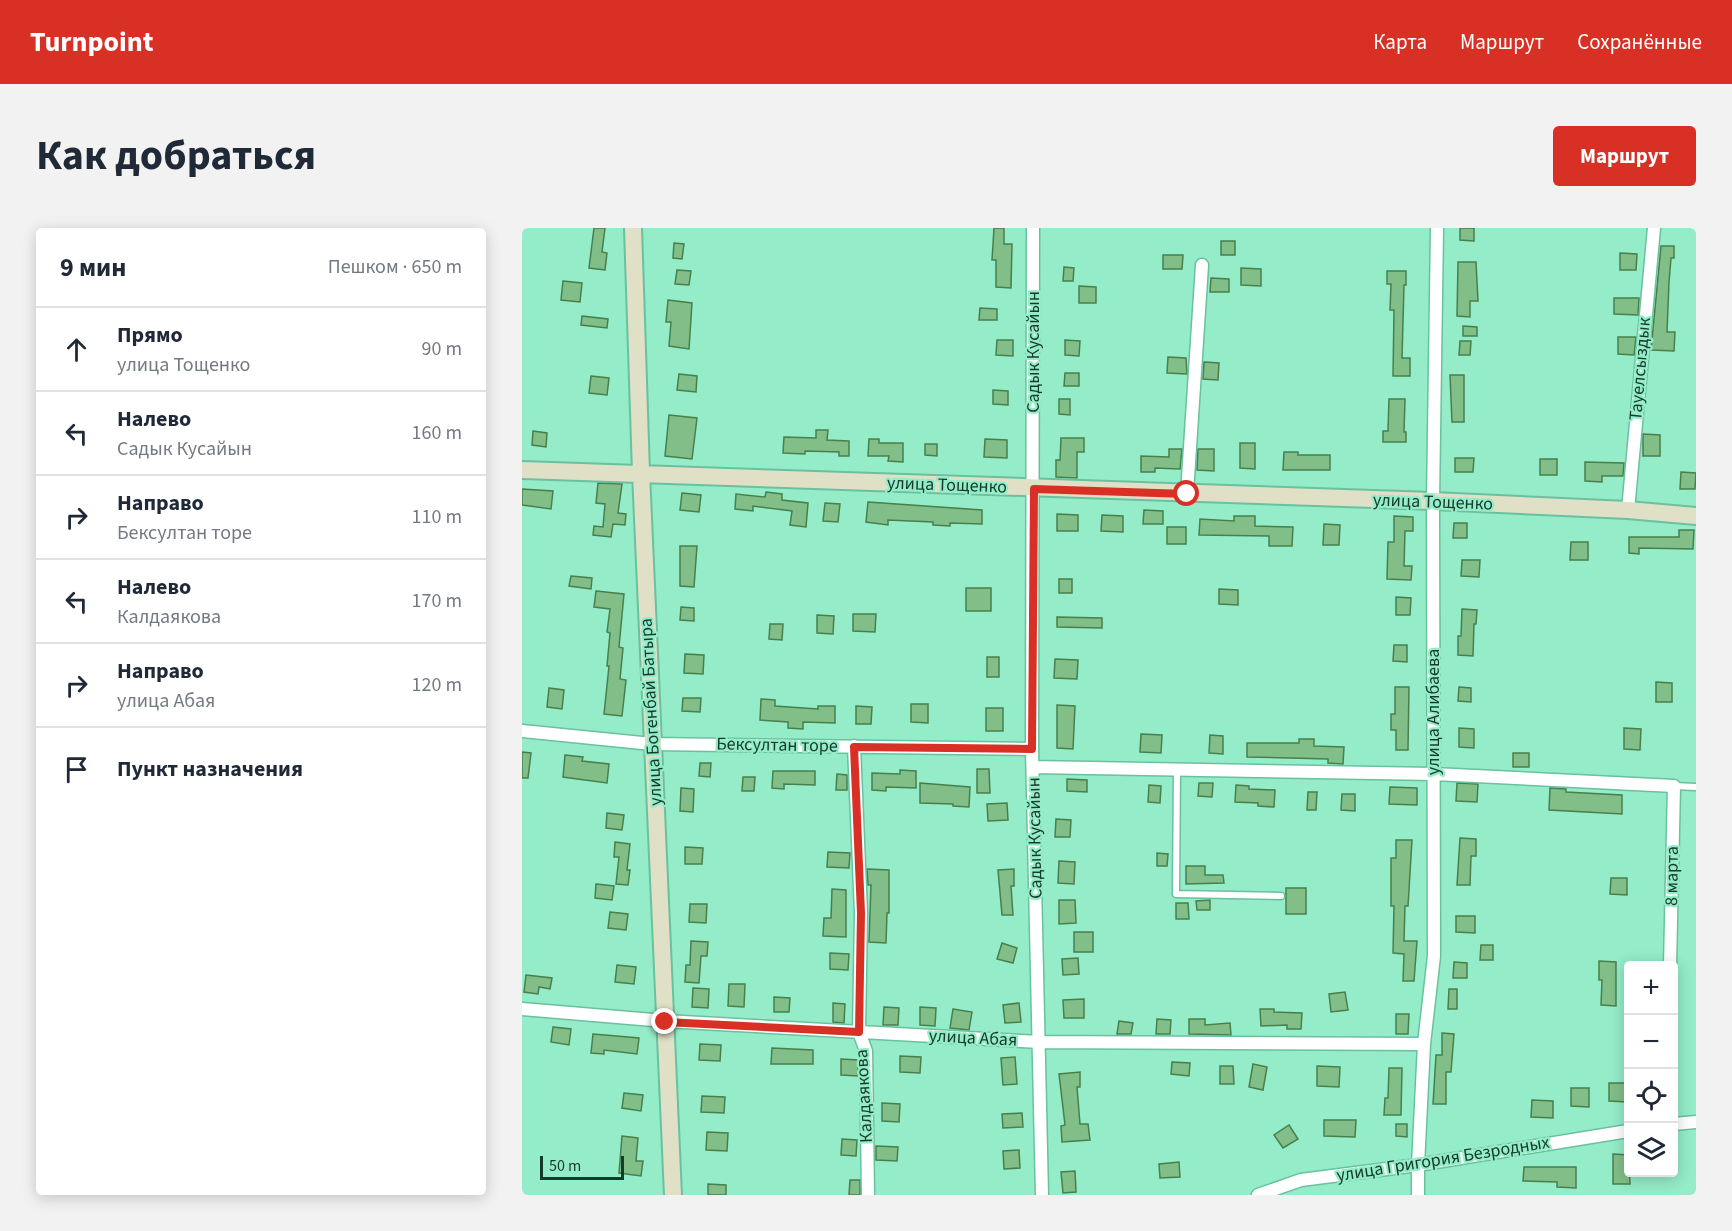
<!DOCTYPE html>
<html lang="ru">
<meta charset="utf-8">
<style>
body{margin:0;font-family:"Source Sans 3",sans-serif;background:#f2f2f3;color:#1f2937}
.controls{position:absolute;right:18px;bottom:18px;display:grid;overflow:hidden;border-radius:6px;box-shadow:0 3px 15px #0003}
.controls button{width:54px;height:54px;display:grid;place-items:center;padding:0;border:0;border-bottom:2px solid #e0e1e3;background:#fff;color:#1f2937;font:30px sans-serif}
.scale{position:absolute;left:18px;bottom:15px;width:84px;box-sizing:border-box;padding-left:6px;border:3px solid #153b2d;border-top:0;font-size:16px;line-height:21px;white-space:nowrap;color:#153b2d;-webkit-text-stroke:4px #94ecc8;paint-order:stroke}
.stop{position:absolute;width:18px;height:18px;margin:-14px;border:4px solid #d93025;border-radius:50%;background:#fff}
.stop.end{background:#d93025;border-color:#fff;box-shadow:0 2px 6px #0008}
.list{margin:0;padding:0;list-style:none}
h2{display:flex;justify-content:space-between;align-items:center;height:78px;margin:0;padding:0 24px;font-size:26px}
h2 small{font-size:20px;font-weight:400;color:#747a83}
.list li{display:grid;grid-template-columns:39px 1fr auto;gap:18px;align-items:center;box-sizing:border-box;height:84px;padding:0 24px;border-top:2px solid #e0e1e3}
.list b{display:block;font-size:22px;white-space:nowrap}
.list p{margin:0;font-size:20px;white-space:nowrap;color:#747a83}
.list em{font-size:20px;font-style:normal;color:#747a83}
.icon{flex:none;width:33px;height:33px;fill:none;stroke:currentColor;stroke-width:2;stroke-linecap:round;stroke-linejoin:round}
.map{position:relative;flex:none;width:1174px;height:967px;overflow:hidden;border-radius:6px}
header{display:flex;align-items:center;gap:36px;box-sizing:border-box;height:84px;padding:0 30px;background:#d93025;color:#fff}
header strong{font-size:28px}
nav{display:flex;gap:33px;margin-inline-start:auto;font-size:21px}
.intro{display:flex;align-items:center;justify-content:space-between;box-sizing:border-box;height:144px;padding:0 36px}
h1{margin:0;font-size:42px}
.button{padding:15px 27px;border-radius:6px;background:#d93025;color:#fff;font-size:21px;font-weight:700}
main{display:flex;gap:36px;padding:0 36px}
aside{flex:1;background:#fff;border-radius:6px;box-shadow:0 3px 15px #0003}
.map>svg:first-child{display:block}
</style>
<header>
<strong>Turnpoint</strong>
<nav><a>Карта</a><a>Маршрут</a><a>Сохранённые</a></nav>
</header>
<div class="intro"><h1>Как добраться</h1><a class="button">Маршрут</a></div>
<main>
<aside>
<h2>9 мин<small>Пешком · 650 m</small></h2>
<ul class="list">
<li><svg class="icon" aria-label="ahead" viewBox="0 0 24 24"><path d="M12 20V5M6 11l6-6 6 6"/></svg><div><b>Прямо</b><p>улица Тощенко</p></div><em>90 m</em></li>
<li><svg class="icon" aria-label="left" viewBox="0 0 24 24"><path d="M17 20v-9H6M10 6l-5 5 5 5"/></svg><div><b>Налево</b><p>Садык Кусайын</p></div><em>160 m</em></li>
<li><svg class="icon" aria-label="right" viewBox="0 0 24 24"><path d="M7 20v-9h11M14 6l5 5-5 5"/></svg><div><b>Направо</b><p>Бексултан торе</p></div><em>110 m</em></li>
<li><svg class="icon" aria-label="left" viewBox="0 0 24 24"><path d="M17 20v-9H6M10 6l-5 5 5 5"/></svg><div><b>Налево</b><p>Калдаякова</p></div><em>170 m</em></li>
<li><svg class="icon" aria-label="right" viewBox="0 0 24 24"><path d="M7 20v-9h11M14 6l5 5-5 5"/></svg><div><b>Направо</b><p>улица Абая</p></div><em>120 m</em></li>
<li><svg class="icon" aria-label="arrive" viewBox="0 0 24 24"><path d="M6 21V4h12l-3 4 3 4H6"/></svg><div><b>Пункт назначения</b></div></li>
</ul>
</aside>
<div class="map">
<svg width="1174" height="967" viewBox="0 0 1174 967">
<rect width="100%" height="100%" fill="#94ecc8"/>
<path fill="#82be88" stroke="#47804d" stroke-width="1.5" d="M72 0H83L80 24 85 25 83 42 67 40Z
M472 0H482V16H490L489 60 474 59V32H470Z
M938 0H952V13L938 12Z
M699 13H713V27H699Z
M152 15 162 16 160 31 151 30Z
M1139 18H1152V30H1149L1147 54 1145 104H1153L1152 123 1129 122Z
M1098 25 1115 26 1114 42H1098Z
M641 27H661L660 41H641Z
M936 34H954L956 73H948V89L935 88Z
M542 39 552 40 551 53H541Z
M719 40 739 41V58L719 57Z
M155 42 169 43 167 57 153 56Z
M865 43H884V57H882L880 130H888V148H871L872 82H868L869 56H865Z
M689 50 707 51V64H688Z
M41 53 60 55 58 74 39 72Z
M557 58 574 59V75H557Z
M1092 70H1117L1116 87 1092 86Z
M146 72 170 75 167 121 147 118 149 94H144Z
M458 80 475 81V92H457Z
M60 88 86 91 85 100 59 97Z
M941 98 955 99V108H941Z
M1096 109H1114L1112 127 1096 126Z
M475 112H491V128L474 127Z
M543 112 558 113 557 128 543 127Z
M938 113H949L948 127H937Z
M646 129 664 130 665 146 645 145Z
M682 134 697 135 696 152 681 151Z
M543 145H557V158H542Z
M157 146 175 148 174 164 155 162Z
M928 147H942V194H930Z
M69 148 87 150 85 167 67 165Z
M471 162 486 163V177L471 176Z
M537 171H548V187L537 186Z
M867 171H883L882 204H884V214H861V203H866Z
M147 187 175 190 170 231 143 228Z
M294 202H306L305 212 327 213V228H317V224L283 223V226L261 225 262 209 294 210Z
M11 203 25 205 24 219 10 217Z
M1121 206 1138 207V228H1121Z
M539 210H562V224H555V250L534 249V232H538Z
M347 211H357V215H381V234L366 233 367 228H346Z
M463 211 485 212V230L462 229Z
M718 215H733V241L718 240Z
M403 216H415V228L403 227Z
M647 221H660L658 241 633 240V244H619V228L647 229Z
M676 221H692V243L675 242Z
M762 224H776V227H808V242H761Z
M933 230H952L951 244H933Z
M1018 231H1035V247H1018Z
M1063 234 1102 235 1101 248H1080V254L1063 253Z
M1159 244 1174 245 1173 261H1158Z
M76 255 100 256 96 285 104 286 103 297 91 296 89 309 71 307 72 298 81 299 83 276 74 275Z
M0 261 31 263 29 281 0 277Z
M244 264 260 266V272L286 275 284 299 268 297 270 283 231 278V283L213 281 214 266 243 269Z
M160 265 179 267 177 284 158 282Z
M346 274 460 282V296L428 295V298L411 297V294L366 292V297L344 294Z
M303 275 318 276 316 294 301 293Z
M622 282 641 283V296H621Z
M535 286 556 287V303H535Z
M580 287 601 288V304L579 303Z
M712 288H733V298L771 299 770 318H747V308L677 307 678 291 712 293Z
M872 288 891 289V303H883L882 338H890L889 352 865 351 866 314H872Z
M932 295H945V310H931Z
M802 296 818 297 817 317H801Z
M645 299H664V316H645Z
M1157 302H1172L1171 321 1117 320V326L1107 325V309H1157Z
M1049 314H1066V332H1048Z
M158 318H175L172 359 158 358Z
M940 332H958L957 349 939 348Z
M49 348 70 350 69 361 47 358Z
M537 351H550V365H537Z
M444 360H469V383H444Z
M697 361 716 362V377L697 376Z
M74 363 102 366 97 419 101 420 98 451 104 452 100 488 82 486 87 438H85L88 405 85 404 88 381 72 379Z
M874 369 889 370 888 387H874Z
M159 379 172 380V393L158 392Z
M940 381 955 382 954 396H952L951 428 936 427V408H939Z
M331 386H354L353 404 331 403Z
M295 387 312 388 311 406 295 405Z
M535 389 580 390V400L535 399Z
M248 396H261L260 412 247 411Z
M872 417H885V434L871 433Z
M163 426 182 427 181 446 162 445Z
M465 429H477V449H465Z
M533 431 556 432 555 451 532 450Z
M1134 454 1150 455V474H1134Z
M873 459H887L886 522H874V502H869V486H873Z
M937 459 949 460V474L936 473Z
M27 460 42 462 40 481 25 479Z
M161 470H179L178 484 160 483Z
M239 471 253 472V478L296 481V478H313V495L281 494V501L266 500V494L238 492Z
M389 476H406V495L389 494Z
M535 477 553 478 551 521 535 520Z
M334 478 350 479 349 496H334Z
M464 480H481V503H464Z
M937 500 952 501V520L937 519Z
M1102 500 1119 501 1118 522 1102 521Z
M619 506 640 507 639 525 618 524Z
M688 507 701 508V526L687 525Z
M777 511H792V518L822 519 821 536 806 535V531L725 529V515H777Z
M0 524 9 525 6 550H0Z
M991 525H1007V539H991Z
M43 527 61 529 60 533 87 536 85 555 41 549Z
M178 535H189L188 549 177 548Z
M455 541H467L468 565H455Z
M378 542 394 543V560L364 559V563L350 562V545L378 546Z
M251 543H293V557L262 556V561L250 560Z
M315 546 325 547V562H314Z
M221 549H233L232 563H220Z
M545 551 565 552V564L545 563Z
M398 555 448 559 447 579 431 578V576L398 575Z
M677 555H691L690 569 676 568Z
M935 555 956 556 955 574 934 573Z
M627 557 639 558 638 575 626 574Z
M714 557 727 558V561L753 562 752 579 736 578V575L713 574Z
M868 559 895 560V577L867 576Z
M159 560 172 561 171 584 158 583Z
M1028 560 1044 561V564L1100 567V586L1027 582Z
M786 564H795L794 582H785Z
M820 566H833V583L819 582Z
M485 575 486 592 466 593 465 576Z
M85 585 102 587 100 602 84 600Z
M534 591 549 592 548 609H533Z
M938 610 954 611V628H949L948 657H935Z
M874 612H890L886 678H883L882 713H895L892 753H881L882 726 871 725 872 678H869V630H874Z
M93 614 108 616 105 642H108L106 657 94 656 97 629H92Z
M163 619 181 620 180 636H163Z
M306 624 328 625 327 640 305 639Z
M635 625 646 626 645 638H635Z
M537 633 553 634 552 656 536 655Z
M664 638H683V647H701L702 655 664 656Z
M345 641 367 642V685H365L364 715 347 714 349 657H346Z
M492 641V658H489L491 687H480L476 642Z
M1089 650H1105V667L1088 666Z
M74 656 92 658 90 672 73 670Z
M764 660H784V686H764Z
M310 661 324 662V709L301 708 302 690H309Z
M537 672H553L554 695 537 696Z
M688 672V682H675L674 673Z
M654 675H666L667 691H654Z
M168 676H185L184 695 167 694Z
M88 684 106 686 104 702 86 700Z
M934 688H953V705L934 704Z
M552 704H571V724H552Z
M169 713 186 714 185 728H179L177 755 163 754 164 737H168Z
M480 715 495 720 491 735 475 731Z
M959 717H971V732H958Z
M308 725 327 726 326 742 308 741Z
M556 730 557 746 541 747 540 731Z
M1077 733 1094 734V778L1079 777 1080 752H1077Z
M932 734 945 735V750H931Z
M95 737 114 739 112 756 93 754Z
M4 747 30 750 28 761 17 759 16 766 2 764Z
M207 756H223L222 779 206 778Z
M171 760 187 761 186 780 170 779Z
M927 761H935V781H926Z
M823 764 826 782 809 784 807 766Z
M252 769 268 770 267 784H252Z
M562 771V790H542L541 772Z
M311 775 323 776 322 795 311 794Z
M497 775 499 794 483 795 481 777Z
M362 779 377 780 376 797H361Z
M398 779 414 780 413 798 398 797Z
M431 781 450 784 447 802 428 800Z
M738 781H752V784L780 785 779 801H765V797L739 798Z
M874 786H887L886 806H874Z
M635 791 649 792 648 806H634Z
M667 791H683V797L708 795 709 807 667 806Z
M597 793 611 795 609 806H595Z
M31 799 49 801 47 817 29 814Z
M920 805 932 806 929 844H924V876H911L914 827H920Z
M71 806 117 810 115 826 82 822V826L69 825Z
M178 816 199 817 198 833 177 832Z
M250 820 291 822V836H249Z
M378 828 399 829 398 845 378 844Z
M493 829 495 856 481 857 479 830Z
M319 831 336 832V848L319 847Z
M650 834 668 835 667 848 649 846Z
M731 836 745 839 741 862 727 859Z
M698 838H711L712 856H698Z
M795 838 818 839 817 859 795 858Z
M867 840H880L879 887H862L863 870H866Z
M558 844V859H555L558 896H566L568 912 540 914 539 898 543 897 537 846Z
M1087 855H1105V874L1087 873Z
M1049 860H1067V879L1049 878Z
M102 865 121 867 119 883 100 880Z
M180 868 203 869 202 885 179 884Z
M1010 872 1031 873V890L1009 889Z
M360 875 378 876 377 894 360 893Z
M500 885 501 899 481 900 480 886Z
M802 892H834L833 909 802 908Z
M874 896H885V909L874 908Z
M767 897 776 911 761 920 752 907Z
M185 904 206 905 205 923 184 922Z
M100 908 116 910 114 933H121L119 948 97 945Z
M320 911 335 912 334 928 319 927Z
M354 918 376 919 375 933 354 932Z
M497 922 498 940 482 941 481 923Z
M1091 926 1107 927 1108 956H1091Z
M657 934 658 949 638 950 637 936Z
M1002 939H1054V960L1035 959V954L1001 953Z
M553 943 554 964 541 965 539 944Z
M328 952H338V967H327Z
M186 956 204 957V967H186Z"/>
<g fill="none" stroke-linecap="round" stroke-linejoin="round">
<defs>
<path id="lane" d="M655 542 654 666 759 668
M1152 558 1174 559"/>
<path id="street" d="M511 0 510 521 520 967
M665 265 680 37
M1106 282 1132 0
M0 503 130 516 510 521
M332 518 339 685 337 804 344 823 346 967
M511 539 912 546 1152 558 1148 738
M0 781 143 793 518 814 902 816
M1152 896 1174 894
M736 967 779 952 896 937 1106 903
M896 967V937L902 816 912 728 911 273 915 0"/>
<path id="secondary" d="M111 0 119 245 151 967
M0 242 911 273 1106 282 1174 288"/>
</defs>
<use href="#lane" stroke="#69c19f" stroke-width="9"/>
<use href="#street" stroke="#69c19f" stroke-width="15"/>
<use href="#secondary" stroke="#69c19f" stroke-width="20"/>
<use href="#lane" stroke="#fff" stroke-width="6"/>
<use href="#street" stroke="#fff" stroke-width="12"/>
<use href="#secondary" stroke="#e0e0c7" stroke-width="16"/>
</g>
<g fill="none" stroke-linecap="round" stroke-linejoin="round">
<path stroke="#d93025" stroke-width="8" d="M143 794 337 804 339 685 332 519 510 521 512 261 665 266"/>
</g>
<g text-anchor="middle" dominant-baseline="central" stroke-width="4.5" stroke-linejoin="round" paint-order="stroke">
<g font-size="18" fill="#153b2d" stroke="#94ecc8">
<text transform="translate(511 124) rotate(-90)">Садык Кусайын</text>
<text transform="translate(1118 141) rotate(-85)">Тауелсыздык</text>
<text transform="translate(425 257) rotate(2)">улица Тощенко</text>
<text transform="translate(911 274) rotate(2)">улица Тощенко</text>
<text transform="translate(129 484) rotate(-93)">улица Богенбай Батыра</text>
<text transform="translate(911 484) rotate(-90)">улица Алибаева</text>
<text transform="translate(255 517) rotate(1)">Бексултан торе</text>
<text transform="translate(513 610) rotate(-91)">Садык Кусайын</text>
<text transform="translate(1150 648) rotate(-89)">8 марта</text>
<text transform="translate(451 810) rotate(3)">улица Абая</text>
<text transform="translate(342 868) rotate(-93)">Калдаякова</text>
<text transform="translate(921 931) rotate(-9)">улица Григория Безродных</text>
</g>
</g>
</svg>
<div class="controls">
<button>+</button>
<button>−</button>
<button><svg class="icon" aria-label="locate" viewBox="0 0 24 24"><circle cx="12" cy="12" r="6"/><path d="M12 2v4M12 18v4M2 12h4M18 12h4"/></svg></button>
<button><svg class="icon" aria-label="layers" viewBox="0 0 24 24"><path d="M12 4l9 5-9 5-9-5zM3 14l9 5 9-5"/></svg></button>
</div>
<div class="scale">50 m</div>
<div class="stop" style="left:665px;top:266px"></div>
<div class="stop end" style="left:143px;top:794px"></div>
</div>
</main>
